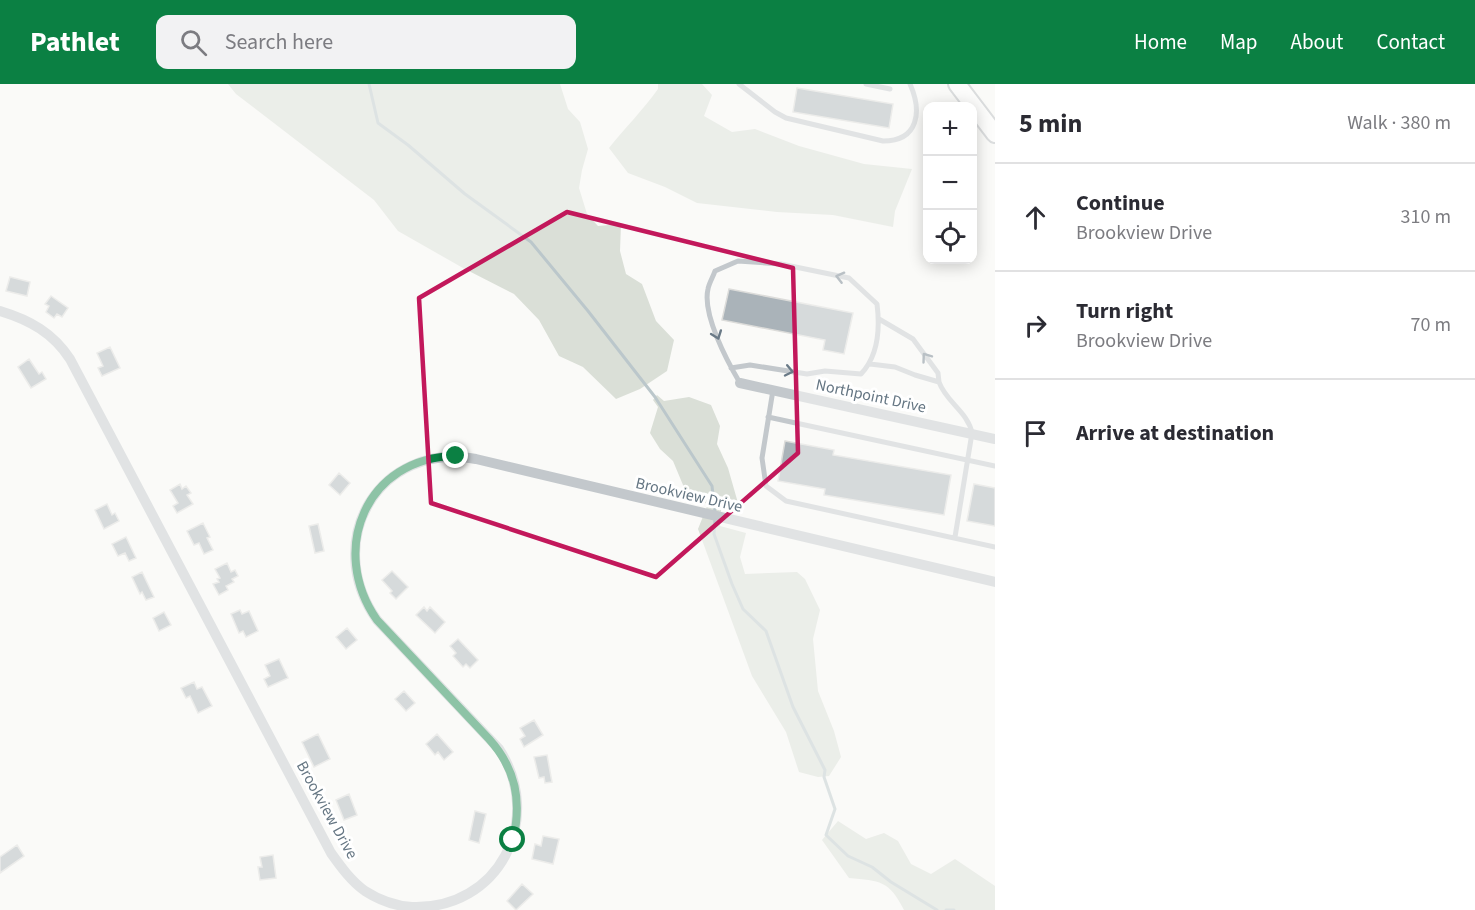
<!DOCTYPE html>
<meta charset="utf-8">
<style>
body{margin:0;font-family:"Source Sans 3",sans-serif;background:#f2f2f3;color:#2b2b33}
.controls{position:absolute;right:18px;top:18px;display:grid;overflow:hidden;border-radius:12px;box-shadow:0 3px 15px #0003}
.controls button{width:54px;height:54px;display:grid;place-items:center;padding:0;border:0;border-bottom:2px solid #e1e1e2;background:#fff;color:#2b2b33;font:30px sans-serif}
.stop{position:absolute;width:18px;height:18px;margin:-14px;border:4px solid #0b8043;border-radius:50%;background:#fff}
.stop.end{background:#0b8043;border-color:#fff;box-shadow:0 2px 6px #0008}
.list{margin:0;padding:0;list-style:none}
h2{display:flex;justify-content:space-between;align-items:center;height:78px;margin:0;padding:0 24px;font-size:26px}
h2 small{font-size:20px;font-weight:400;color:#7c7c81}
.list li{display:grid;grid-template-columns:39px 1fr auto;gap:18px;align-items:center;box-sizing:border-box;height:108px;padding:0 24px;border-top:2px solid #e1e1e2}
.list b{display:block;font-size:22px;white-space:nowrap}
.list p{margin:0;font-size:20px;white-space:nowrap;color:#7c7c81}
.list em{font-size:20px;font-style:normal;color:#7c7c81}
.icon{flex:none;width:33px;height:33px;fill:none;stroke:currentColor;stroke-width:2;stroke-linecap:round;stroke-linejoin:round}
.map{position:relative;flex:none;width:995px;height:826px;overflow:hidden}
header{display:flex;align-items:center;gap:36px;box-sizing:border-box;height:84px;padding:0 30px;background:#0b8043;color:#fff}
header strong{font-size:28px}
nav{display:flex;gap:33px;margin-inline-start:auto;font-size:21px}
.search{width:420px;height:54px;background:#f2f2f3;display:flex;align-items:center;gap:15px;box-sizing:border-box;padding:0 21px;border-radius:12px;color:#7c7c81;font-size:22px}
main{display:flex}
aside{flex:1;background:#fff}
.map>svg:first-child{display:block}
</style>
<header>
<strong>Pathlet</strong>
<div class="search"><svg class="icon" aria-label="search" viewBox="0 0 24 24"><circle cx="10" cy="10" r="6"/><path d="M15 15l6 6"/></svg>Search here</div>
<nav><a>Home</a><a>Map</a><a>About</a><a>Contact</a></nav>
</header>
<main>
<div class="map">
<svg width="995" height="826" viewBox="0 0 995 826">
<rect width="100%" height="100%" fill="#fafaf8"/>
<path fill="#dadfd7" d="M228 0H560L568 25 580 38 588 65 582 86 579 104 587 130 598 142 621 140 620 167 626 190 642 200 656 237 674 256 667 287 640 305 616 315 583 283 559 272 539 236 514 210 463 184 398 147 374 116 236 10Z
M658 0H702L712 11 704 32 732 48 755 45 799 62 864 80 912 85 895 127 893 143 833 131 777 128 697 119 665 103 628 89 609 64C625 44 643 26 658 5Z
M657 311 664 317 689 313 711 321 720 342 717 360 728 384 738 419 724 421 721 425 720 442 746 449 740 473 745 490 797 488 805 495 820 526 813 555 818 607 834 647 841 673 829 692 818 693 799 688 786 648 752 592 698 445 708 420 688 413 673 377 660 365 650 349 658 323 653 316Z
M838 737 866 755 884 749 898 757 911 780 931 790 955 775 995 802V826H904C889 796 880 797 849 794L822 756Z"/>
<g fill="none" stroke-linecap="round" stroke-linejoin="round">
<path stroke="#bbc7cb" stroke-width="3" d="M369 0 378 39 408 61 465 110 531 158 588 227 655 313 712 402 715 428
M715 435 714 450 732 500 743 525 766 547 793 623 825 686 824 693 835 725 826 751 848 772 872 783 891 798 937 826
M946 826H954"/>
</g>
<path fill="#aab3b9" stroke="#dcdcda" stroke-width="1.5" d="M797 4 893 20 889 44 793 28Z
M10 193 30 198 27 212 6 207Z
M729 205 853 229 844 270 823 266 825 256 722 236Z
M51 212 68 224 62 233 57 230 54 234 46 228 49 222 45 220Z
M110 263 120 284 102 292 98 284 103 282 97 269Z
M29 275 39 290 42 288 46 295 31 304 18 283Z
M785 357 834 366 833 371 951 391 944 431 824 411 825 405 778 397Z
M339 389 350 399 340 411 329 401Z
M180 400 182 405 186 402 191 409 187 411 193 420 177 429 173 422 178 419 170 406Z
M974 400 995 404V442L967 437Z
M107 420 112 431 115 429 119 437 104 445 95 426Z
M203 439 210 453 207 454 213 466 204 470 199 459 194 461 187 447Z
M318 440 324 467 315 469 309 442Z
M126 453 136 474 129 477 125 469 118 472 112 460Z
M227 479 231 488 235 486 238 492 232 495 234 498 226 502 228 506 219 511 213 500 219 498 217 495 220 494 215 485Z
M392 487 408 503 396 515 390 509 392 507 382 496Z
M142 488 154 513 146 516 142 508 140 510 132 493Z
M424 523 427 527 430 523 445 538 435 549 416 531Z
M240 526 242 530 249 527 258 547 246 553 243 547 239 549 231 530Z
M164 528 171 541 159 547 153 534Z
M347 544 357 556 346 565 336 553Z
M458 555 478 576 470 584 466 580 463 583 453 572 456 569 450 562Z
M279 575 288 594 268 603 264 595 270 592 265 581Z
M194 598 197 605 202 603 212 622 198 629 190 612 186 614 181 604Z
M404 607 415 619 406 627 395 615Z
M534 636 543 651 524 663 520 655 525 652 520 644Z
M318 650 330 675 314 683 302 658Z
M437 650 453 668 444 676 438 668 435 671 426 660Z
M547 671 552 698 545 699 544 693 539 694 534 673Z
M349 710 357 731 344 736 336 716Z
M475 727 486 730 479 759 469 756Z
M543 752 559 755 553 780 532 775 535 760 541 762Z
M17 761 24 772 0 789V773Z
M273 771 276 794 260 796 258 783H262L260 773Z
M522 800 533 810 516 826 507 817Z"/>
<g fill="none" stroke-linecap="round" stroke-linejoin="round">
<defs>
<path id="primary" d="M957 0 995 50"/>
</defs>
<use href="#primary" stroke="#b5babe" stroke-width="20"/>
<path stroke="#c3c8cc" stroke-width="5" d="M739 0 775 28 786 34 883 57C919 57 922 27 910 0
M866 0 890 5
M870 280 895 283 915 291 939 298 938 289 913 255 879 235
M731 284 750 281 807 290 825 287 861 290C879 271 880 244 877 220L849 194 781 180 738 177 715 187C713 193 709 199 708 205 702 230 727 277 740 299
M939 298C946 318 968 328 972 349L955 453
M773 306 762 374 766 402 786 417 995 463
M768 333 995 382"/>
<path stroke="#c3c8cc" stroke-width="10" d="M0 227C30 236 53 249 70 275L331 769C341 783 351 797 365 807 379 816 395 822 412 823 499 826 545 735 499 665L377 536C321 457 379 357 476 375L995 498
M740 299 995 355"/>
<use href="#primary" stroke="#fff" stroke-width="16"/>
</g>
<defs><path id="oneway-chevron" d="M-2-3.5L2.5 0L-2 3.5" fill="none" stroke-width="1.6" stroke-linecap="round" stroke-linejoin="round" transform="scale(1.5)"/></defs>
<g stroke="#6a7a87">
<use href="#oneway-chevron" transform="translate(840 193) rotate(-166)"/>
<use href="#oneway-chevron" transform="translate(717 251) rotate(70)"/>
<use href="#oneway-chevron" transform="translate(926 273) rotate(-126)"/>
<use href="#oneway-chevron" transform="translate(789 287) rotate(12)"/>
</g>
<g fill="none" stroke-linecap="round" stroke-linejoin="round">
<path stroke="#0b8043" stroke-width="8" d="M456 372C366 373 328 466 377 536L489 655C516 685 522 717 513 756"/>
</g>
<path d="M0 0H995V826H0ZM567 128 793 184 798 369 656 493 431 419 419 214Z" fill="#fafaf8" fill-opacity=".55" fill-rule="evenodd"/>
<path fill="none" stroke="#c2185b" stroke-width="4.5" stroke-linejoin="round" d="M567 128 793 184 798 369 656 493 431 419 419 214Z"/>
<g text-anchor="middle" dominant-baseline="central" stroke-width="6" stroke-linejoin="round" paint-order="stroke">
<g font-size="16" fill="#657683" stroke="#fff">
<text transform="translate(871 312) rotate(12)">Northpoint Drive</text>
<text transform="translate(689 411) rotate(13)">Brookview Drive</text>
<text transform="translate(327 726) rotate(61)">Brookview Drive</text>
</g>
</g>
</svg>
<div class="controls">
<button>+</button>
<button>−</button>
<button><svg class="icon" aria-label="locate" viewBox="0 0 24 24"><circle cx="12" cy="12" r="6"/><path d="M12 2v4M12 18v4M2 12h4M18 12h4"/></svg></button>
</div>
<div class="stop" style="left:513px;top:756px"></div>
<div class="stop end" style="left:456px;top:372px"></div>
</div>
<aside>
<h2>5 min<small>Walk · 380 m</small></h2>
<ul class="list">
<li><svg class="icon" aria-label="ahead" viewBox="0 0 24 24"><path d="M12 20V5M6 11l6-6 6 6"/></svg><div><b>Continue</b><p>Brookview Drive</p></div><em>310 m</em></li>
<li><svg class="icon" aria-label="right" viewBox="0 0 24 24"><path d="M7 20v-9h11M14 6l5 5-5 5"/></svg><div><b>Turn right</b><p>Brookview Drive</p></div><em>70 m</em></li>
<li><svg class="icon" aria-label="arrive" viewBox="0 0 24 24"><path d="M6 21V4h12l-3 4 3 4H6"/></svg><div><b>Arrive at destination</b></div></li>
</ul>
</aside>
</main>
